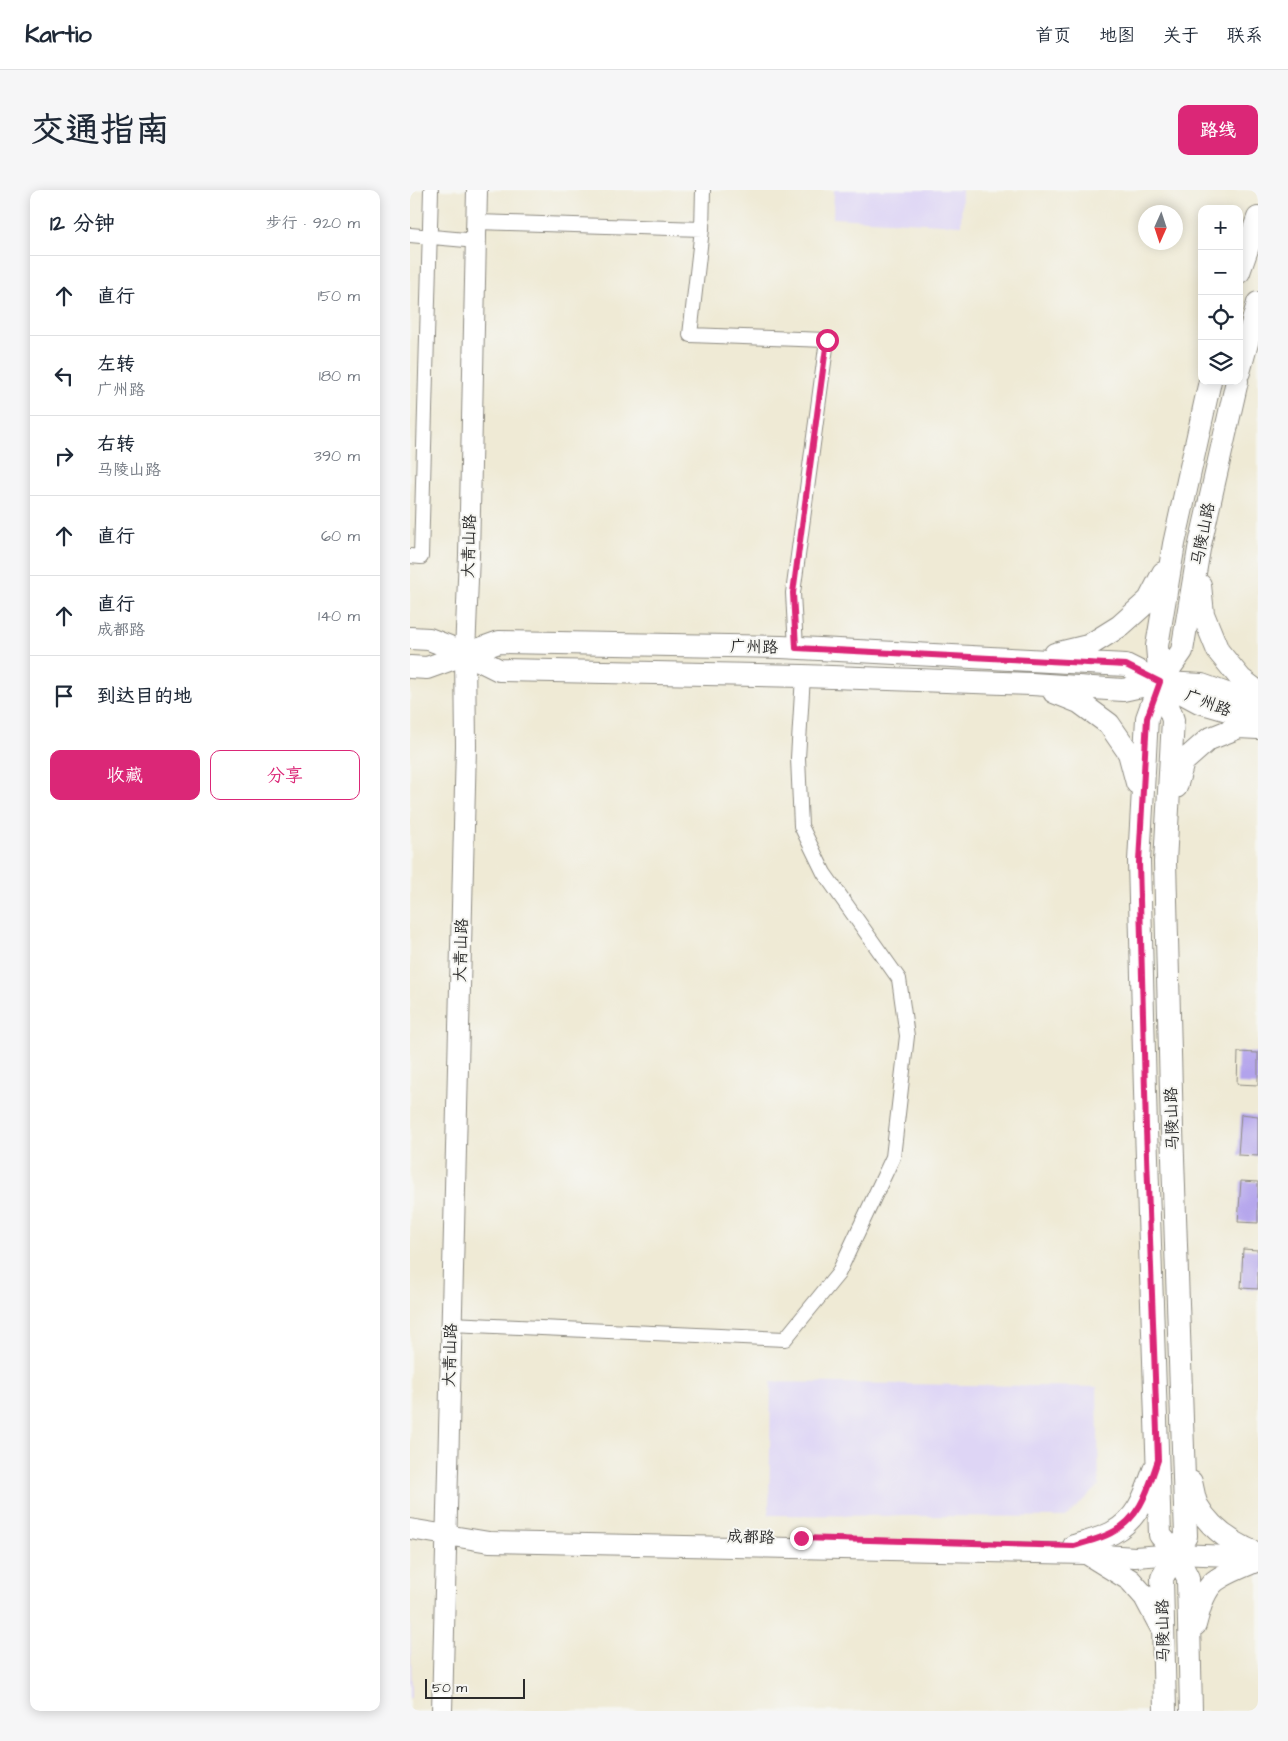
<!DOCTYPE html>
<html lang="zh">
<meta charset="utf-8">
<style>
body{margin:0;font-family:"Architects Daughter","LXGW WenKai TC",sans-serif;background:#f6f6f7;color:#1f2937}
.controls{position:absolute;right:15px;top:15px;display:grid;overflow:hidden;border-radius:10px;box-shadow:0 2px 12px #0003}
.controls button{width:45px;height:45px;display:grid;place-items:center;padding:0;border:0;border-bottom:1px solid #e0e1e3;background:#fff;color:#1f2937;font:25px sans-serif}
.compass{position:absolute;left:728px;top:15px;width:45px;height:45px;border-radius:50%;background:#fff;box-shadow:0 2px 12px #0003;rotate:183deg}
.scale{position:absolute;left:15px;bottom:12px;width:100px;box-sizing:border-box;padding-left:5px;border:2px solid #2b2b2b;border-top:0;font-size:14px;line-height:18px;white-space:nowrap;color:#2b2b2b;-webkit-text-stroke:4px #f6f6f2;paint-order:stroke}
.stop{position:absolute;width:15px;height:15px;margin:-11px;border:4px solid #db2777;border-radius:50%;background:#fff}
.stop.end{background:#db2777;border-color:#fff;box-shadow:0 1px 5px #0008}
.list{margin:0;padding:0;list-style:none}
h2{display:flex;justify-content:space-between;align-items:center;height:65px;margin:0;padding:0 20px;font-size:21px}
h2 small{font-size:16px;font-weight:400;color:#747a83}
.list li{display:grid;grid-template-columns:32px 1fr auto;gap:15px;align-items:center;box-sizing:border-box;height:80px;padding:0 20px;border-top:1px solid #e0e1e3}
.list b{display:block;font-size:19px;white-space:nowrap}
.list p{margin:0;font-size:16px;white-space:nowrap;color:#747a83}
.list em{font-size:16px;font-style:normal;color:#747a83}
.actions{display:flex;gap:10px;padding:15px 20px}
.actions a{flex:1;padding:11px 0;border:1px solid #db2777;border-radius:10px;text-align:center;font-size:18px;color:#db2777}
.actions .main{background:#db2777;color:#fff}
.icon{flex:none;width:28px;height:28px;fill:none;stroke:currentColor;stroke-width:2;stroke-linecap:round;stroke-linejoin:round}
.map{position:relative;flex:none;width:848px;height:1521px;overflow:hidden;border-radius:10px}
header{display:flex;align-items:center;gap:30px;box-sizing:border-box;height:70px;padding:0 25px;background:#fff;border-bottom:1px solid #e0e1e3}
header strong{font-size:24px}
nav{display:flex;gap:28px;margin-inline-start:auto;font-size:18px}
.intro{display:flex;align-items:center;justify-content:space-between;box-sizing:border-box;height:120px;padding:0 30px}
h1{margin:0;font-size:35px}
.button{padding:12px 22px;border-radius:10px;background:#db2777;color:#fff;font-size:18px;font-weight:700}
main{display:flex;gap:30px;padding:0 30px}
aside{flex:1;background:#fff;border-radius:10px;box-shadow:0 2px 12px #0003}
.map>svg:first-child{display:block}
</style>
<header>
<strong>Kartio</strong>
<nav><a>首页</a><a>地图</a><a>关于</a><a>联系</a></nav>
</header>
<div class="intro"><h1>交通指南</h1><a class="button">路线</a></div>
<main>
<aside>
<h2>12 分钟<small>步行 · 920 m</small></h2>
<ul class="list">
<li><svg class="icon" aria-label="ahead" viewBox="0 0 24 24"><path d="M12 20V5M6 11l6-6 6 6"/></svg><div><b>直行</b></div><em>150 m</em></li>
<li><svg class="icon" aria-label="left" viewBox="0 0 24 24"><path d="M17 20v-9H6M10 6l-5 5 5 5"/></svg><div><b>左转</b><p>广州路</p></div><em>180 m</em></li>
<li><svg class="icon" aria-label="right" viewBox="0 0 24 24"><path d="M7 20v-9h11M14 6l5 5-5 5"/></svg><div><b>右转</b><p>马陵山路</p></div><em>390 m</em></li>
<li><svg class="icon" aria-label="ahead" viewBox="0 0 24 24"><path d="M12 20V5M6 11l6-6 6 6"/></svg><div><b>直行</b></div><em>60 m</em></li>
<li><svg class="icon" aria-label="ahead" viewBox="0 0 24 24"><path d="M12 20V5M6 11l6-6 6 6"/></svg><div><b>直行</b><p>成都路</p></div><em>140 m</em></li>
<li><svg class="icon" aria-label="arrive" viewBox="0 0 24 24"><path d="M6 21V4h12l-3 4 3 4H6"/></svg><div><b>到达目的地</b></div></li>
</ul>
<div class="actions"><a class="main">收藏</a><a>分享</a></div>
</aside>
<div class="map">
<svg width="848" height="1521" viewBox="0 0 848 1521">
<rect width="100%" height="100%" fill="#f6f6f2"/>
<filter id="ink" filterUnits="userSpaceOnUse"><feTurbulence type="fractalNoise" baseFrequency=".02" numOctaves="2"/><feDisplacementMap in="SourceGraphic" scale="10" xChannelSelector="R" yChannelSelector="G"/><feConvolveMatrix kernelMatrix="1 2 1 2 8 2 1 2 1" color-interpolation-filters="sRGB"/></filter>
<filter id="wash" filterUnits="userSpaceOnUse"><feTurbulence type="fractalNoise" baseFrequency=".0096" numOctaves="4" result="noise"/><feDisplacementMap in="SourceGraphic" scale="20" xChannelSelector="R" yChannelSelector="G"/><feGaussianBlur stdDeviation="1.12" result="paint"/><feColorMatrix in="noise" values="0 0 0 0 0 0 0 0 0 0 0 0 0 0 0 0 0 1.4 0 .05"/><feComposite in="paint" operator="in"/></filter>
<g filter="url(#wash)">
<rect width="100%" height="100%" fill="#efead5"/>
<path fill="#ded5f5" d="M424 0H552L551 35 423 28Z
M361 1192 687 1197 689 1295 656 1327 359 1325Z
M0 1417 2 1508H0Z"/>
<g id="blocks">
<path fill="#b2a3ec" d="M828 862 848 863V895L827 894Z
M831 924 848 926V966L828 965Z
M831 991 848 992V1033L828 1032Z
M833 1059 848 1060V1099L831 1098Z"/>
</g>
</g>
<g filter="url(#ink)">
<use href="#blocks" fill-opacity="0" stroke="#8d8a80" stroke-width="1"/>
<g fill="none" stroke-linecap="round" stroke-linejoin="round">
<defs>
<path id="street" d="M293 0 292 39 280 145 417 150 383 403 386 458
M67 32 292 39
M0 45 67 51
M0 366 11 367 21 0
M41 1134 375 1149 428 1084 483 967 497 846 489 789 414 683 391 636 388 568 393 486"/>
<path id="secondary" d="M750 492 789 513 848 530
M756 492 792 494 848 514
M0 1339 79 1352 678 1364 725 1367 766 1364 848 1367
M32 1521 56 556 55 463 59 365 67 0"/>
<path id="primary" d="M829 82 848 28
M829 182 848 113
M790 395 793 424 808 461 831 489 848 502
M0 448 19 449 55 463 89 480 393 486 622 494 713 500 750 492
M645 464 678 456 710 436 739 410 753 383
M0 477 17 478 89 452 371 457 716 475 750 492
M644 502 669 512 699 534 719 563 727 593
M766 597 773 572 799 549 829 537 848 538
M781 1292C783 1299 784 1309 787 1315 801 1340 823 1354 848 1364
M664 1356C676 1352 691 1349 702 1343 728 1329 735 1306 744 1280
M678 1364 720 1390 735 1407 751 1437
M785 1435C789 1421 793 1401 805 1391 817 1382 834 1376 848 1370
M755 1521 752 1388 776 1346 762 939 755 672 763 530 750 492 747 456 764 354 800 191
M781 1521 778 1388 766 1364 750 1345 736 939 729 671 737 528 750 492 772 461 789 359 827 191"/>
</defs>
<use href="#street" stroke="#8d8a80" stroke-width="16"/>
<use href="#secondary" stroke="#8d8a80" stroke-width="22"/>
<use href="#primary" stroke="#8d8a80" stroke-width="24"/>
<use href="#street" stroke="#fff" stroke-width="14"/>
<use href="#secondary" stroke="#fff" stroke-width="20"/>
<use href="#primary" stroke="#fff" stroke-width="22"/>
</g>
</g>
<g fill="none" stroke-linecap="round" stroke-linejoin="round" filter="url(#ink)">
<path stroke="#db2777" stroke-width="6" d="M391 1348 664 1356C676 1352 690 1349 701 1343 731 1328 738 1299 748 1270L736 939 729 672 737 528 750 492 716 475 386 458 383 403 417 150"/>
</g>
<g text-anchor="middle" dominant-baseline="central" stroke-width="4" stroke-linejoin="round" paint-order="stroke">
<g font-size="16" fill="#2b2b2b" stroke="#f6f6f2">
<text transform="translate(793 344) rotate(-79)">马陵山路</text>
<text transform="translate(59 356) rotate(-88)">大青山路</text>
<text transform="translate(344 457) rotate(1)">广州路</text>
<text transform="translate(798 513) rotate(21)">广州路</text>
<text transform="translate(51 760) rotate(-88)">大青山路</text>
<text transform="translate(762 929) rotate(-92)">马陵山路</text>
<text transform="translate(40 1165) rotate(-88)">大青山路</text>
<text transform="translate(341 1347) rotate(2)">成都路</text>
<text transform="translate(753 1441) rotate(-91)">马陵山路</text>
</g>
</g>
</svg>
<div class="controls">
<button>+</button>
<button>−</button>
<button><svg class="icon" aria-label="locate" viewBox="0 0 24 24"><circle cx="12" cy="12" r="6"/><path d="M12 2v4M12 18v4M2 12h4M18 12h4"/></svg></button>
<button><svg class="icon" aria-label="layers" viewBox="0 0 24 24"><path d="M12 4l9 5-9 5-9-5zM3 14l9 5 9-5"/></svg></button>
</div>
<svg class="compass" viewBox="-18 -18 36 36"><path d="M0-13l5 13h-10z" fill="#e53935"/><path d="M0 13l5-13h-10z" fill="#747a83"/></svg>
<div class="scale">50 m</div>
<div class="stop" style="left:417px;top:150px"></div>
<div class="stop end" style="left:391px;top:1348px"></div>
</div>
</main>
